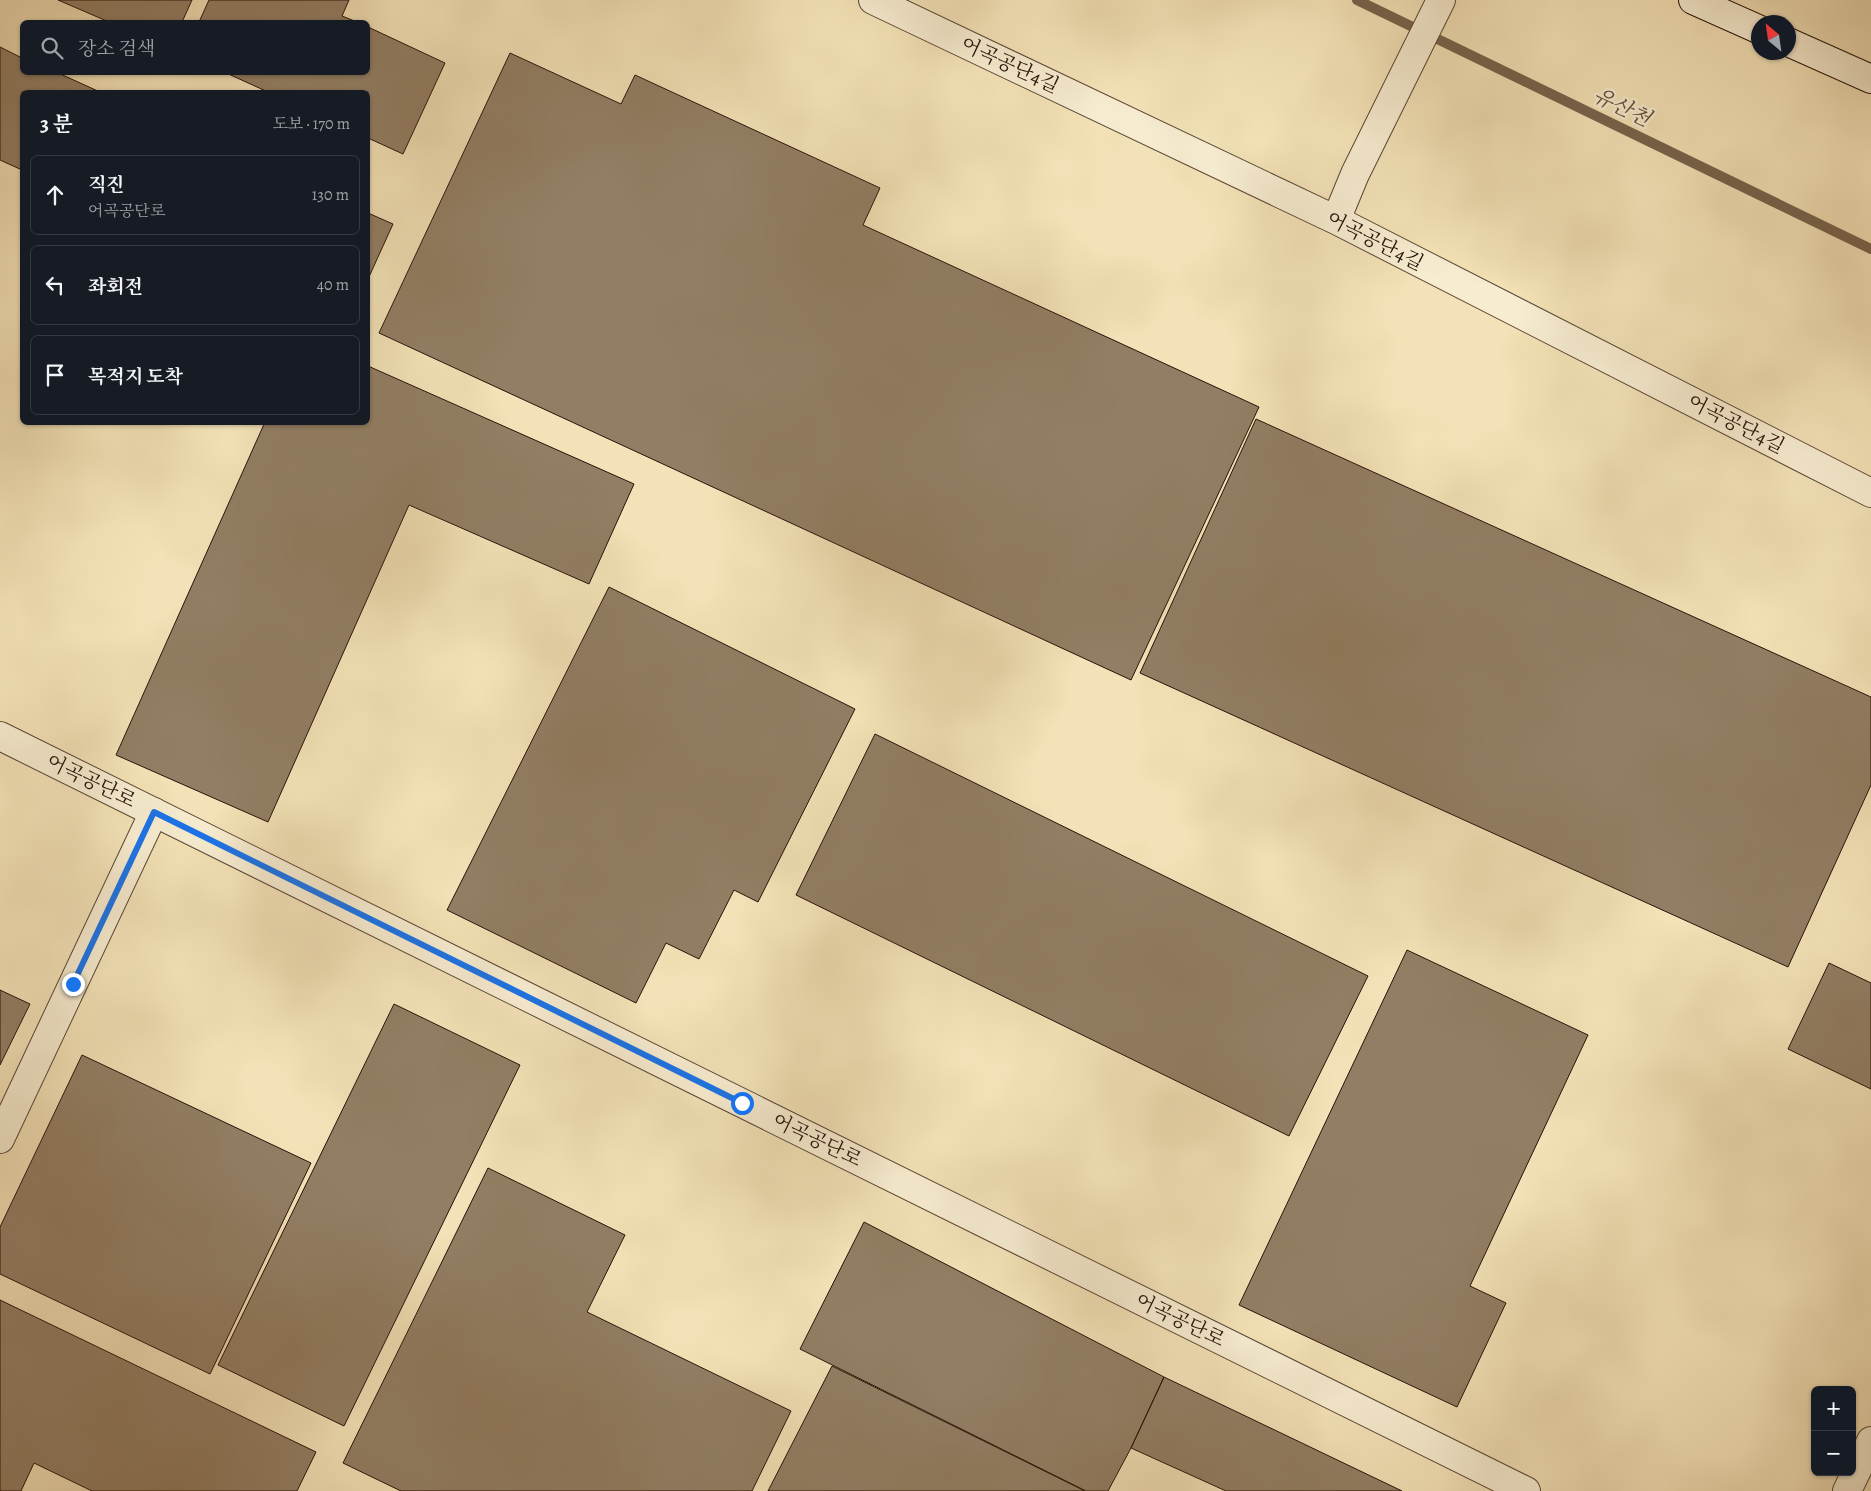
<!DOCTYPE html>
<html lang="ko">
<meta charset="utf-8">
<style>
body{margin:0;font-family:Alegreya,"Noto Serif KR",serif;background:#20242c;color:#f1f3f6}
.controls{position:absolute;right:15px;bottom:15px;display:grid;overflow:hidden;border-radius:8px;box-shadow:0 1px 4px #0004}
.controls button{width:45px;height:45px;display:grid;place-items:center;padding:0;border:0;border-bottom:1px solid #363941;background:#171b24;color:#f1f3f6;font:25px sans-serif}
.compass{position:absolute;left:1751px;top:15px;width:45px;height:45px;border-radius:50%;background:#171b24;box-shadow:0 1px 4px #0004;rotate:331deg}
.stop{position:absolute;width:15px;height:15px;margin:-11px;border:4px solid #1a73e8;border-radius:50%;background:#fff}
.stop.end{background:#1a73e8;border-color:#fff;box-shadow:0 1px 5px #0008}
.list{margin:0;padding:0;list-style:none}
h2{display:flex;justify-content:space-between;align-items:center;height:65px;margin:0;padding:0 20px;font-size:21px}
h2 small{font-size:16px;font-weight:400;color:#9ea1a6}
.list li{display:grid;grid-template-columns:32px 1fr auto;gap:15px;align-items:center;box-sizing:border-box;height:80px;margin:0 10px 10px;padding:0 10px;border:1px solid #363941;border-radius:8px}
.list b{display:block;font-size:19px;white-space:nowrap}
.list p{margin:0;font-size:16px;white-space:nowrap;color:#9ea1a6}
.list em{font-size:16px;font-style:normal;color:#9ea1a6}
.icon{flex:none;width:28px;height:28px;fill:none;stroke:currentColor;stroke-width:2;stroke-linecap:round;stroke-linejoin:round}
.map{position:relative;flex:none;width:1871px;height:1491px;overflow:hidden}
.search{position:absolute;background:#171b24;box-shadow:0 1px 4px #0004;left:20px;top:20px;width:350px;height:55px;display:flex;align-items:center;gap:12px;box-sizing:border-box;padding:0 18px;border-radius:8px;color:#9ea1a6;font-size:19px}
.panel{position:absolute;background:#171b24;box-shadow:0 1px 4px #0004;left:20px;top:90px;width:350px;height:335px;border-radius:8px}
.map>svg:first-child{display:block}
</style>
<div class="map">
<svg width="1871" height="1491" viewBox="0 0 1871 1491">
<rect width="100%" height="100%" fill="#f3e2b7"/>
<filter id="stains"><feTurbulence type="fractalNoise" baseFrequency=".004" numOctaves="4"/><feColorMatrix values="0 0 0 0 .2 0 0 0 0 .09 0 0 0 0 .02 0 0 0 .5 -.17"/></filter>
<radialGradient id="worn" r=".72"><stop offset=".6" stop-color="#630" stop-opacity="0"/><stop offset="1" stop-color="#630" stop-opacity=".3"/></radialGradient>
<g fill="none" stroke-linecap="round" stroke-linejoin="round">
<path stroke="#78644e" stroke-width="10" d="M1357 0 1871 249"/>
</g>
<path fill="#927e64" stroke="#28120a" d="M58 0H192L182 22H109Z
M209 0H349L342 16 357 22H199Z
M368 27 445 63 403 154 368 138V92H268L224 72H368Z
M0 47 22 58V72H56L100 92H22V170L0 160Z
M510 53 621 104 635 75 880 188 863 225 1259 407 1131 680 379 333Z
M368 213 393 224 368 279Z
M368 366 634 484 589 584 409 505 268 822 116 755 265 422H368Z
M1256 419 1871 697V785L1788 967 1140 673Z
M609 587 855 709 758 902 734 890 699 959 666 943 636 1003 447 910Z
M875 734 1368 976 1289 1136 796 895Z
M1407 950 1588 1035 1470 1286 1506 1303 1457 1407 1239 1305Z
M1829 963 1871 983V1089L1788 1049Z
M0 990 30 1004 0 1065Z
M394 1004 520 1065 344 1426 218 1365Z
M82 1055 311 1163 210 1374 0 1274V1227Z
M488 1168 625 1235 587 1312 791 1411 752 1491H401L343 1463Z
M864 1222 1164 1377 1131 1448 1108 1491H1086L800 1349Z
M0 1300 316 1452 297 1491H92L34 1463 21 1491H0Z
M832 1366 1085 1491H768Z
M1164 1377 1402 1491H1226L1131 1448Z"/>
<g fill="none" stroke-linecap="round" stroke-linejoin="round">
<defs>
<path id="minor" d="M873 0 1336 220 1871 493
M1336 220 1355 174 1441 0
M0 1139 154 812
M1847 1491 1871 1441"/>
<path id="tertiary" d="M0 736 1526 1491"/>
<path id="secondary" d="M1693 0 1758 29
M1788 42 1871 79"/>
</defs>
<use href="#minor" stroke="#5b4635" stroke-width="30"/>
<use href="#tertiary" stroke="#5b4635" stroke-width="30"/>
<use href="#secondary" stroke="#28120a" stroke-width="30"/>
<use href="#minor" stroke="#f7ecd0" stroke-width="28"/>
<use href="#tertiary" stroke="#f7ecd0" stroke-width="28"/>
<use href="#secondary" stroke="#f7ecd0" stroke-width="28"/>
</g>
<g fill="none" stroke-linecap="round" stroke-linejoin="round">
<path stroke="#1a73e8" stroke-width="6" d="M73 984 154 812 742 1103"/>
</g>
<g text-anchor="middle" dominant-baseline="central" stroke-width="5" stroke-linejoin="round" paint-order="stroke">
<g font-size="20" fill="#28120a" stroke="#f7ecd0">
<text transform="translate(1010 65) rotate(25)">어곡공단4길</text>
<text transform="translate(1375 241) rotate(27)">어곡공단4길</text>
<text transform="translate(1736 424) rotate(27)">어곡공단4길</text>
<text transform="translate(91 781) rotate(26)">어곡공단로</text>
<text transform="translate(817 1140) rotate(26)">어곡공단로</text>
<text transform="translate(1180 1320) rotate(26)">어곡공단로</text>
</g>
<g font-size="21" font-style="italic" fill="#5e4938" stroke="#f7ecd0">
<text transform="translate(1622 107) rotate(26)">유산천</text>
</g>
</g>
<rect width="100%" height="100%" filter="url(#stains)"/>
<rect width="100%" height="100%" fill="url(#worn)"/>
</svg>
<div class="controls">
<button>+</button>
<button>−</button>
</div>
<svg class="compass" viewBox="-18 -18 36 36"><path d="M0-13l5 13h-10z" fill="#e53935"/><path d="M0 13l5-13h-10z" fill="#9ea1a6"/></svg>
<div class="stop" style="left:742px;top:1103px"></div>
<div class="stop end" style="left:73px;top:984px"></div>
<div class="search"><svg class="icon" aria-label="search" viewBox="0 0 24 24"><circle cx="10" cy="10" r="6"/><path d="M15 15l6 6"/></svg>장소 검색</div>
<section class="panel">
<h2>3 분<small>도보 · 170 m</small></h2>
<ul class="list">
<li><svg class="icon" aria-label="ahead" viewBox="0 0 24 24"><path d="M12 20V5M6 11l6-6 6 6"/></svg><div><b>직진</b><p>어곡공단로</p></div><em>130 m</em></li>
<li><svg class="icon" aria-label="left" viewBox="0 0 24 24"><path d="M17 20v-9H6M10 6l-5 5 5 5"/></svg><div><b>좌회전</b></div><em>40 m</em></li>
<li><svg class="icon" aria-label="arrive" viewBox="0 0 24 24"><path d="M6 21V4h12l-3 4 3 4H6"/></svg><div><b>목적지 도착</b></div></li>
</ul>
</section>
</div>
